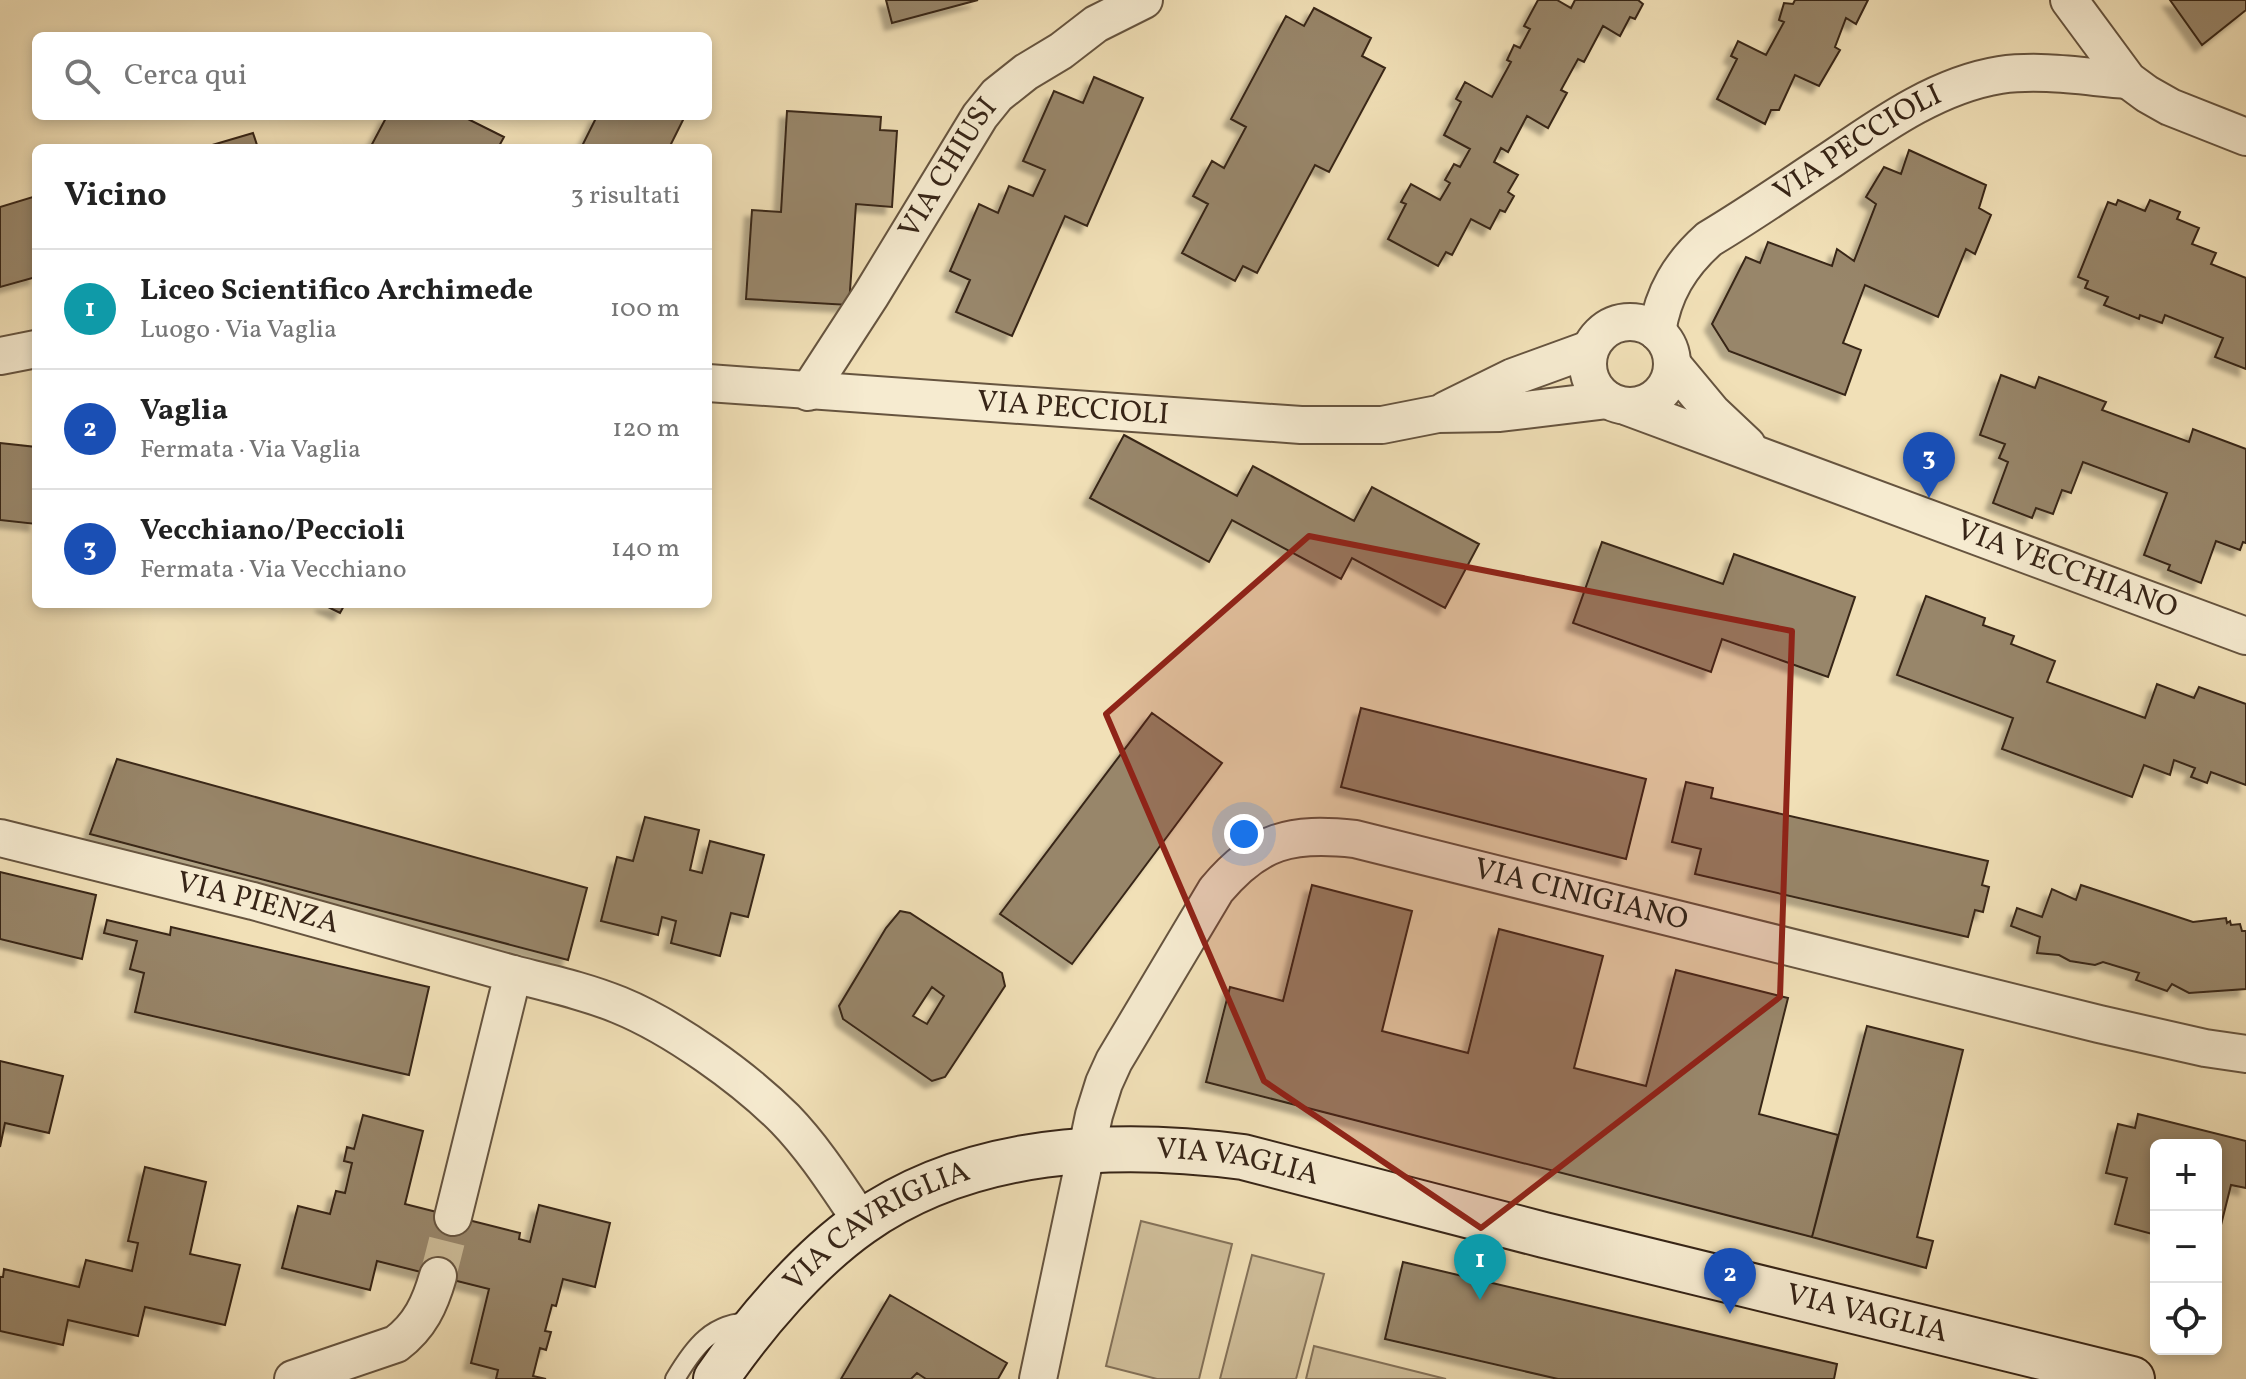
<!DOCTYPE html>
<html lang="it">
<meta charset="utf-8">
<style>
body{margin:0;font-family:Vollkorn,serif;background:#f2f2f2;color:#222}
.controls{position:absolute;right:24px;bottom:24px;display:grid;overflow:hidden;border-radius:12px;box-shadow:0 4px 12px #0003}
.controls button{width:72px;height:72px;display:grid;place-items:center;padding:0;border:0;border-bottom:2px solid #e0e0e0;background:#fff;color:#222;font:40px sans-serif}
.you{position:absolute;left:1244px;top:834px;width:28px;height:28px;margin:-20px;border:6px solid #fff;border-radius:50%;background:#1a73e8;box-shadow:0 0 0 12px #1a73e833}
.badge{display:grid;place-items:center;width:52px;height:52px;border-radius:50%;background:#1a73e8;color:#fff;font-size:26px;font-weight:700}
.pin{position:absolute;translate:-50% -66px;filter:drop-shadow(0 2px 4px #0008)}
.pin::after{content:'';position:absolute;top:42px;width:28px;height:24px;background:inherit;clip-path:polygon(0 0,100% 0,50% 100%)}
.list{margin:0;padding:0;list-style:none}
h2{display:flex;justify-content:space-between;align-items:center;height:104px;margin:0;padding:0 32px;font-size:34px}
h2 small{font-size:26px;font-weight:400;color:#767676}
.list li{display:grid;grid-template-columns:52px 1fr auto;gap:24px;align-items:center;box-sizing:border-box;height:120px;padding:0 32px;border-top:2px solid #e0e0e0}
.list b{display:block;font-size:30px;white-space:nowrap}
.list p{margin:0;font-size:26px;white-space:nowrap;color:#767676}
.list em{font-size:26px;font-style:normal;color:#767676}
.icon{flex:none;width:44px;height:44px;fill:none;stroke:currentColor;stroke-width:2;stroke-linecap:round;stroke-linejoin:round}
.map{position:relative;flex:none;width:2246px;height:1379px;overflow:hidden}
.search{position:absolute;background:#fff;box-shadow:0 4px 12px #0003;left:32px;top:32px;width:680px;height:88px;display:flex;align-items:center;gap:20px;box-sizing:border-box;padding:0 28px;border-radius:12px;color:#767676;font-size:30px}
.panel{position:absolute;background:#fff;box-shadow:0 4px 12px #0003;left:32px;top:144px;width:680px;height:464px;border-radius:12px}
.map>svg:first-child{display:block}
</style>
<div class="map">
<svg width="2246" height="1379" viewBox="0 0 2246 1379">
<defs>
<filter id="shadow"><feDropShadow dx="-7" dy="7" stdDeviation="2" flood-color="#0004"/></filter>
</defs>
<rect width="100%" height="100%" fill="#f1e0b7"/>
<filter id="stains"><feTurbulence type="fractalNoise" baseFrequency=".0025" numOctaves="4"/><feColorMatrix values="0 0 0 0 .2 0 0 0 0 .09 0 0 0 0 .02 0 0 0 .5 -.17"/></filter>
<radialGradient id="worn" r=".72"><stop offset=".6" stop-color="#630" stop-opacity="0"/><stop offset="1" stop-color="#630" stop-opacity=".3"/></radialGradient>
<path fill="#d1c09c" stroke="#84725a" stroke-width="2" d="M1141 1221 1232 1244 1199 1379H1157L1106 1366Z
M1252 1255 1324 1274 1296 1379H1220Z
M1314 1346 1446 1379H1306Z"/>
<path fill="#98866a" stroke="#372517" stroke-width="2" fill-rule="evenodd" filter="url(#shadow)" d="M886 0H978L892 23Z
M1538 0H1557L1571 8 1575 0H1638L1643 4 1635 19 1630 17 1620 36 1603 26 1584 62 1578 59 1561 90 1567 93 1548 128 1527 116 1508 152 1501 148 1494 162 1518 175 1508 192 1514 196 1505 212 1500 210 1490 229 1471 219 1452 255 1446 252 1438 266 1388 239 1406 204 1401 202 1411 184 1440 200 1450 183 1445 180 1454 164 1460 167 1470 149 1444 135 1461 102 1456 99 1465 82 1492 97 1511 62 1507 60 1514 45 1520 48 1530 29 1524 26Z
M1795 0H1868L1856 24 1846 18 1835 47 1840 50 1819 86 1795 75 1779 110H1771L1765 124 1717 99 1737 59 1731 56 1738 41 1766 55 1784 22 1779 20 1784 3 1793 4Z
M2170 0H2246V10L2202 45Z
M1314 8 1371 38 1362 56 1385 68 1329 172 1315 165 1257 273 1243 266 1235 281 1182 253 1208 204 1193 196 1212 161 1224 168 1246 127 1231 119 1286 16 1304 26Z
M1094 77 1143 98 1087 226 1065 216 1012 336 956 312 970 280 950 271 979 204 998 213 1009 186 1033 196 1045 170 1023 161 1054 91 1083 103Z
M787 111 881 117 880 130 897 131 892 207 856 204 849 305 746 299 752 210 781 212Z
M387 116H462L504 137 498 148H370Z
M597 116H685L669 148H581Z
M253 133 258 148H202Z
M1909 150 1986 185 1979 208 1991 215 1975 254 1966 249 1938 317 1865 285 1843 343 1861 350 1845 395 1729 351 1712 324 1746 257 1760 263 1768 242 1832 266 1837 249 1854 261 1876 204 1866 197 1884 167 1901 174Z
M36 196V277L0 287V207Z
M2118 200 2145 211 2150 200 2180 212 2177 219 2199 228 2192 244 2216 253 2211 264 2246 278V369L2215 357 2223 338 2165 315 2162 323 2140 315 2139 319 2104 305 2108 297 2085 288 2088 281 2078 277 2108 202 2116 205Z
M2001 375 2035 388 2039 377 2106 402 2102 410 2189 442 2193 429 2246 449V543L2243 542 2240 550 2216 541 2201 583 2168 570 2170 565 2144 555 2167 493 2083 462 2071 493 2062 490 2053 514 2036 508 2032 518 1993 503 2008 462 1999 458 2005 444 1980 435Z
M1124 435 1237 496 1253 466 1354 521 1372 487 1479 544 1445 608 1352 558 1341 579 1232 520 1209 562 1090 498Z
M0 443 36 447V524L0 520Z
M1602 542 1723 584 1734 554 1855 597 1828 677 1722 639 1711 672 1573 623Z
M1926 596 1985 618 1983 625 2014 636 2011 644 2055 661 2047 682 2145 718 2157 684 2194 698 2199 687 2246 704V785L2211 772 2207 783 2191 777 2195 768 2174 760 2170 775 2144 765 2132 797 2002 749 2013 718 1897 675Z
M322 604H345L340 613Z
M1361 708 1646 779 1626 859 1341 787Z
M1152 713 1222 763 1072 964 1000 914Z
M117 759 587 888 568 960 90 834Z
M1686 782 1713 788 1711 798 1988 861 1982 885 1989 887 1983 912 1975 910 1968 937 1695 874 1701 849 1672 842Z
M645 817 699 830 690 870 702 873 710 841 764 855 748 917 731 913 720 956 671 943 676 921 662 917 658 935 601 921 617 857 633 861Z
M0 872 96 895 82 959 0 939Z
M1312 885 1412 911 1382 1031 1468 1053 1499 929 1603 956 1574 1068 1646 1086 1676 970 1788 998 1759 1114 1838 1135 1812 1237 1206 1082 1230 987 1283 1001Z
M2081 885 2193 922 2226 918 2227 923 2230 921 2231 925 2240 924 2242 931H2246V989L2189 993 2172 984 2167 991 2136 980 2139 973 2103 962 2095 965 2070 961 2059 955 2037 953 2040 937 2011 926 2017 908 2042 917 2052 889 2076 900Z
M900 911 910 913 1002 973 1005 986 945 1077 932 1081 843 1019 839 1006 886 928ZM932 987 944 996 927 1024 913 1016Z
M107 920 170 935 171 927 429 987 409 1075 135 1012 144 973 130 969 137 941 104 933Z
M1867 1026 1963 1050 1917 1237 1933 1241 1926 1268 1812 1237Z
M0 1061 63 1076 49 1133 5 1123 0 1147Z
M2138 1114 2246 1141V1188L2231 1185 2216 1245V1145H2156V1235L2115 1224 2127 1178 2106 1173 2118 1124 2135 1128Z
M363 1115 423 1131 405 1204 520 1233 519 1239 530 1242 539 1205 610 1223 595 1287 563 1279 556 1306 552 1305 545 1331 551 1332 546 1350 540 1348 533 1376 546 1379H496L498 1370 471 1363 489 1289 377 1261 370 1290 282 1268 298 1206 330 1214 336 1191 345 1193 352 1163 344 1161 347 1147 354 1149Z
M145 1167 206 1182 190 1254 240 1265 225 1325 145 1307 138 1336 68 1320 63 1345 0 1331V1277H3L4 1269 79 1287 86 1260 132 1271 138 1243 128 1241Z
M1403 1262 1837 1364 1834 1379H1558L1385 1339Z
M890 1295 1007 1363 998 1379H926L917 1373 911 1379H841Z"/>
<g fill="none" stroke-linecap="round" stroke-linejoin="round">
<path stroke="#ccbb97" stroke-width="36" stroke-dasharray="36 18" stroke-linecap="butt" d="M438 1276 453 1217"/>
<defs>
<path id="lane" d="M675 1379C694 1347 712 1322 753 1322"/>
<g id="street">
<path d="M2069 0 2128 80 2147 94 2170 107 2246 137"/>
<circle cx="1630" cy="364" r="42"/>
<path id="s1" d="M1657 332C1663 293 1680 265 1709 239 1751 214 1791 186 1832 159 1883 124 1938 85 2000 75 2042 69 2086 77 2128 80"/>
<path d="M0 356 36 349"/>
<path d="M1672 364 1712 412 1747 445"/>
<path id="s2" d="M708 383 1301 425H1382L1438 414 1500 413 1608 400"/>
<path id="s3" d="M808 392 871 295 980 116 997 95 1026 72 1061 51 1096 24 1144 0"/>
<path id="s4" d="M1628 407 2246 636"/>
<path d="M1446 410 1513 377 1590 349"/>
<path id="s5" d="M0 838 253 901 513 974 453 1217"/>
<path d="M513 974C548 983 585 991 619 1005 673 1027 743 1077 785 1119 815 1150 838 1187 862 1222"/>
<path d="M293 1379 396 1344C420 1326 430 1304 438 1276"/>
<path id="s6" d="M1038 1379 1094 1115 1104 1083 1114 1061 1216 890C1258 840 1291 832 1355 839L2099 1024 2205 1048 2246 1054"/>
</g>
<g id="secondary">
<path id="s7" d="M716 1379C753 1325 807 1261 861 1223 970 1146 1115 1140 1243 1157L1544 1235 2132 1379"/>
</g>
</defs>
<use href="#lane" stroke="#66543f" stroke-width="22"/>
<use href="#street" stroke="#66543f" stroke-width="40"/>
<use href="#secondary" stroke="#372517" stroke-width="48"/>
<use href="#lane" stroke="#f6ebd0" stroke-width="18"/>
<use href="#street" stroke="#f6ebd0" stroke-width="36"/>
<use href="#secondary" stroke="#f6ebd0" stroke-width="44"/>
</g>
<path fill="#8f2418" fill-opacity="0.2" stroke="#8f2418" stroke-width="6" stroke-linejoin="round" d="M1309 536 1792 631 1780 997 1481 1228 1264 1081 1106 714Z"/>
<g text-anchor="middle" dominant-baseline="central" stroke-width="6" stroke-linejoin="round" paint-order="stroke">
<g font-size="30" fill="#372517" stroke="#f6ebd0">
<text stroke="none"><textPath href="#s1" startOffset="286">VIA PECCIOLI</textPath></text>
<text stroke="none"><textPath href="#s3" startOffset="264">VIA CHIUSI</textPath></text>
<text stroke="none"><textPath href="#s2" startOffset="366">VIA PECCIOLI</textPath></text>
<text stroke="none"><textPath href="#s4" startOffset="468">VIA VECCHIANO</textPath></text>
<text stroke="none"><textPath href="#s6" startOffset="916">VIA CINIGIANO</textPath></text>
<text stroke="none"><textPath href="#s5" startOffset="266">VIA PIENZA</textPath></text>
<text stroke="none"><textPath href="#s7" startOffset="606">VIA VAGLIA</textPath></text>
<text stroke="none"><textPath href="#s7" startOffset="226">VIA CAVRIGLIA</textPath></text>
<text stroke="none"><textPath href="#s7" startOffset="1254">VIA VAGLIA</textPath></text>
</g>
</g>
<rect width="100%" height="100%" filter="url(#stains)"/>
<rect width="100%" height="100%" fill="url(#worn)"/>
</svg>
<div class="controls">
<button>+</button>
<button>−</button>
<button><svg class="icon" aria-label="locate" viewBox="0 0 24 24"><circle cx="12" cy="12" r="6"/><path d="M12 2v4M12 18v4M2 12h4M18 12h4"/></svg></button>
</div>
<div class="you"></div>
<div class="pin badge" style="left:1480px;top:1300px;background:#0f9aa8">1</div>
<div class="pin badge" style="left:1730px;top:1314px;background:#1a4fb4">2</div>
<div class="pin badge" style="left:1929px;top:498px;background:#1a4fb4">3</div>
<div class="search"><svg class="icon" aria-label="search" viewBox="0 0 24 24"><circle cx="10" cy="10" r="6"/><path d="M15 15l6 6"/></svg>Cerca qui</div>
<section class="panel">
<h2>Vicino<small>3 risultati</small></h2>
<ul class="list">
<li><span class="badge" style="background:#0f9aa8">1</span><div><b>Liceo Scientifico Archimede</b><p>Luogo · Via Vaglia</p></div><em>100 m</em></li>
<li><span class="badge" style="background:#1a4fb4">2</span><div><b>Vaglia</b><p>Fermata · Via Vaglia</p></div><em>120 m</em></li>
<li><span class="badge" style="background:#1a4fb4">3</span><div><b>Vecchiano/Peccioli</b><p>Fermata · Via Vecchiano</p></div><em>140 m</em></li>
</ul>
</section>
</div>
